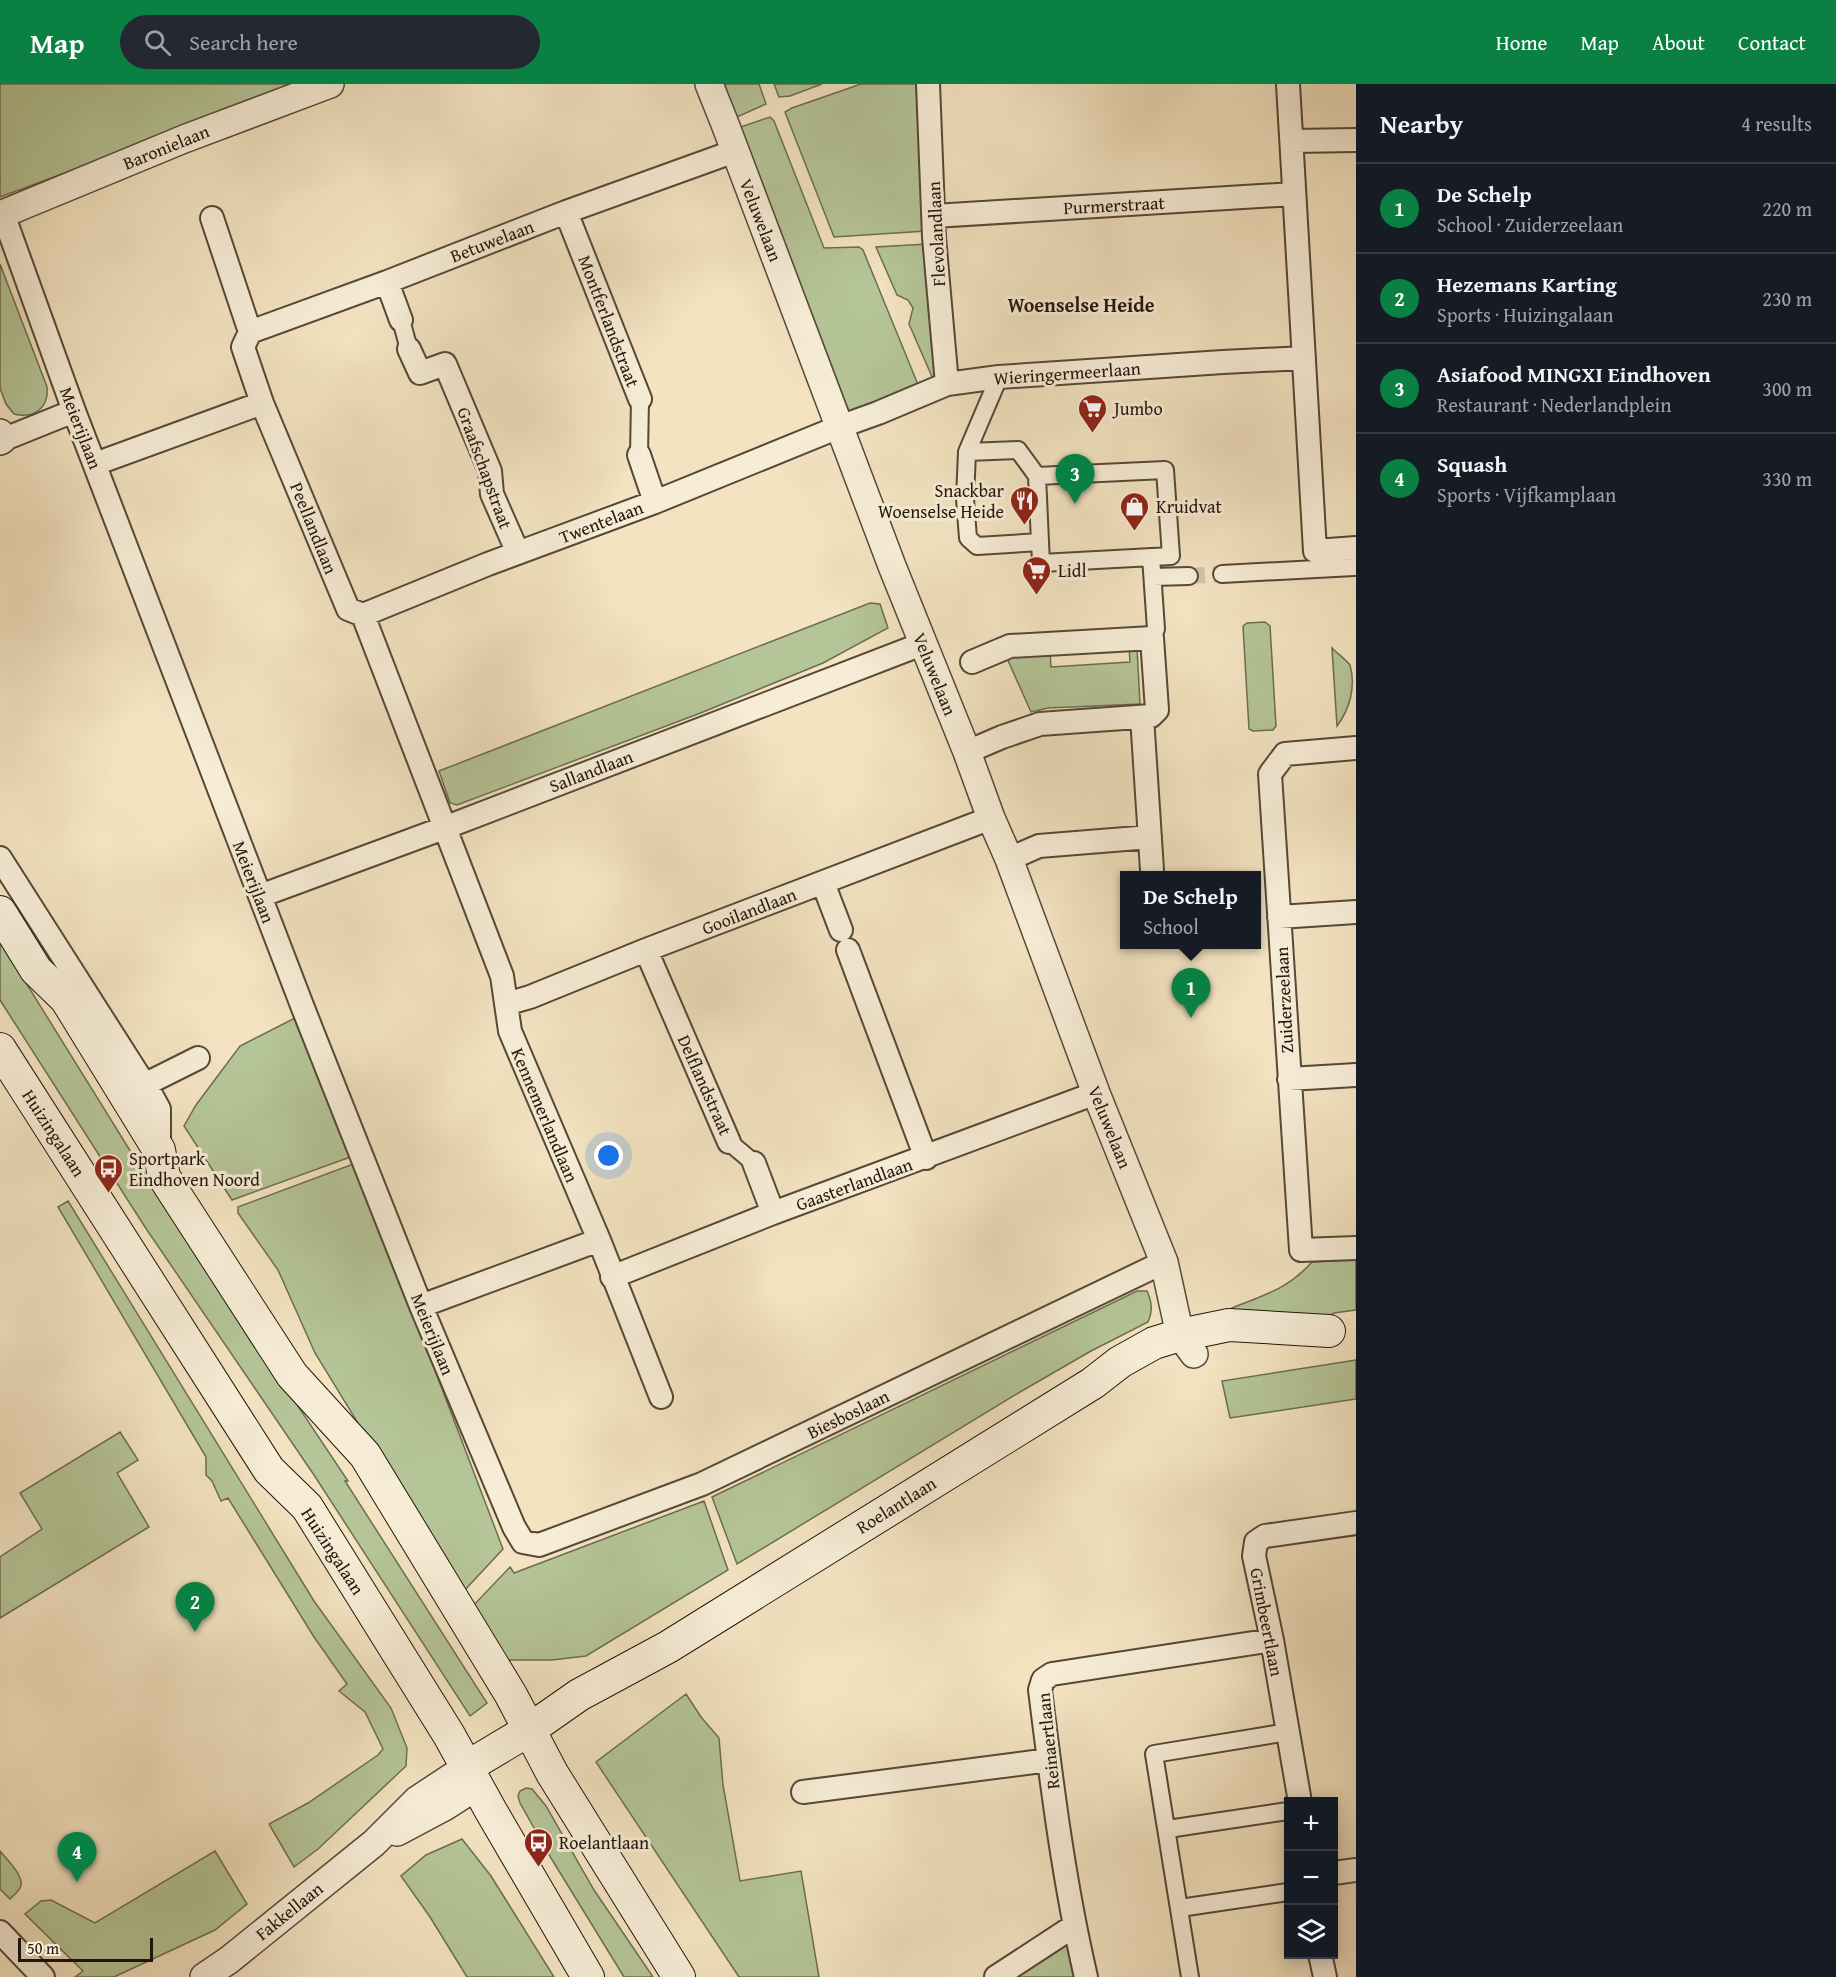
<!DOCTYPE html>
<meta charset="utf-8">
<style>
body{margin:0;font-family:"Gentium Book Plus",serif;background:#242831;color:#f1f3f6}
.controls{position:absolute;right:18px;bottom:18px;display:grid;overflow:hidden;border-radius:0px;box-shadow:0 3px 15px #0003}
.controls button{width:54px;height:54px;display:grid;place-items:center;padding:0;border:0;border-bottom:2px solid #363941;background:#171b24;color:#f1f3f6;font:30px sans-serif}
.scale{position:absolute;left:18px;bottom:15px;width:135px;box-sizing:border-box;padding-left:6px;border:3px solid #22150b;border-top:0;font-size:16px;line-height:21px;white-space:nowrap;color:#22150b;-webkit-text-stroke:4px #f7edd7;paint-order:stroke}
.you{position:absolute;left:609px;top:1072px;width:21px;height:21px;margin:-15px;border:4px solid #fff;border-radius:50%;background:#1a73e8;box-shadow:0 0 0 9px #1a73e833}
.badge{display:grid;place-items:center;width:39px;height:39px;border-radius:50%;background:#0b8043;color:#fff;font-size:20px;font-weight:700}
.pin{position:absolute;translate:-50% -50px;filter:drop-shadow(0 2px 3px #0008)}
.pin::after{content:'';position:absolute;top:32px;width:21px;height:18px;background:inherit;clip-path:polygon(0 0,100% 0,50% 100%)}
.popup{position:absolute;left:1120px;top:787px;width:141px;height:78px;box-sizing:border-box;display:grid;place-content:center;border-radius:0px;background:#171b24;filter:drop-shadow(0 2px 4px #0005);font-size:20px;white-space:nowrap;color:#9ea1a6}
.popup b{font-size:22px;color:#f1f3f6}
.popup::after{content:'';position:absolute;left:50%;top:100%;margin-left:-12px;border:12px solid transparent;border-top-color:#171b24}
.list{margin:0;padding:0;list-style:none}
h2{display:flex;justify-content:space-between;align-items:center;height:78px;margin:0;padding:0 24px;font-size:26px}
h2 small{font-size:20px;font-weight:400;color:#9ea1a6}
.list li{display:grid;grid-template-columns:39px 1fr auto;gap:18px;align-items:center;box-sizing:border-box;height:90px;padding:0 24px;border-top:2px solid #363941}
.list b{display:block;font-size:22px;white-space:nowrap}
.list p{margin:0;font-size:20px;white-space:nowrap;color:#9ea1a6}
.list em{font-size:20px;font-style:normal;color:#9ea1a6}
.icon{flex:none;width:33px;height:33px;fill:none;stroke:currentColor;stroke-width:2;stroke-linecap:round;stroke-linejoin:round}
.map{position:relative;flex:none;width:1356px;height:1893px;overflow:hidden}
header{display:flex;align-items:center;gap:36px;box-sizing:border-box;height:84px;padding:0 30px;background:#0b8043;color:#fff}
header strong{font-size:28px}
nav{display:flex;gap:33px;margin-inline-start:auto;font-size:21px}
.search{width:420px;height:54px;background:#242831;display:flex;align-items:center;gap:15px;box-sizing:border-box;padding:0 21px;border-radius:33px;color:#9ea1a6;font-size:22px}
main{display:flex}
aside{flex:1;background:#171b24}
.map>svg:first-child{display:block}
</style>
<header>
<strong>Map</strong>
<div class="search"><svg class="icon" aria-label="search" viewBox="0 0 24 24"><circle cx="10" cy="10" r="6"/><path d="M15 15l6 6"/></svg>Search here</div>
<nav><a>Home</a><a>Map</a><a>About</a><a>Contact</a></nav>
</header>
<main>
<div class="map">
<svg width="1356" height="1893" viewBox="0 0 1356 1893">
<rect width="100%" height="100%" fill="#f3e3c1"/>
<filter id="stains"><feTurbulence type="fractalNoise" baseFrequency=".00333" numOctaves="4"/><feColorMatrix values="0 0 0 0 .2 0 0 0 0 .09 0 0 0 0 .02 0 0 0 .5 -.17"/></filter>
<radialGradient id="worn" r=".72"><stop offset=".6" stop-color="#630" stop-opacity="0"/><stop offset="1" stop-color="#630" stop-opacity=".3"/></radialGradient>
<path fill="#b5c597" stroke="#6c6d51" stroke-width="1.5" d="M0 0H304L0 113Z
M724 0H759L766 20 737 33Z
M774 0H822L790 12 779 13Z
M861 0H916L926 147 834 153 785 28 792 24Z
M770 33 774 37 824 164 859 163 863 166 919 303 850 330 741 43Z
M927 160 936 287 933 295 909 240 913 224 908 216 897 211 876 163Z
M0 180 47 303C49 324 34 335 14 330L6 320 0 304Z
M870 519 880 520 888 544 823 579 698 630 457 721 450 719 439 687Z
M1265 538 1270 542 1276 642 1273 646 1253 647 1249 645 1243 542 1247 539Z
M1129 563 1137 564 1140 620 1048 624 1031 628 1006 572 1050 568 1051 583 1130 578Z
M1332 564C1338 570 1345 575 1350 581 1356 602 1350 625 1337 642Z
M0 857 165 1123 348 1397H345L487 1619 470 1632 314 1391 145 1143 0 916Z
M297 933 353 1072 232 1116 184 1042 196 1021 240 962Z
M356 1079 503 1465 462 1509 315 1269 278 1186 238 1129V1123Z
M68 1117 314 1517 391 1624 407 1664 406 1682 318 1765 294 1783 269 1740 308 1719 378 1671 383 1665 365 1628 339 1607 347 1600 314 1553 228 1414 221 1417 212 1397 206 1391V1373L58 1123Z
M1356 1176V1226L1334 1229 1326 1234 1234 1231 1232 1224C1264 1211 1288 1205 1312 1178Z
M1137 1207H1147C1152 1218 1153 1227 1148 1238L1091 1267 1020 1308 737 1480 712 1413Z
M1356 1276V1315L1230 1334 1222 1297Z
M120 1348 138 1376 117 1389 149 1443 0 1534V1473L42 1445 20 1409Z
M704 1417 728 1486 586 1572 552 1576H504L471 1524 510 1483 514 1489Z
M686 1610 701 1633 719 1654 723 1701 740 1797 801 1787 819 1893H739L596 1678Z
M526 1704 532 1705 546 1722 594 1806 653 1893H624L551 1774 520 1719 518 1712 520 1707Z
M462 1755 491 1792 554 1893H467L430 1833 401 1792 426 1771Z
M0 1767C6 1775 26 1793 20 1804 18 1808 13 1812 10 1815L0 1805Z
M215 1767 247 1820 215 1846 114 1893H75L83 1887 25 1830 41 1817 51 1816 95 1839Z
M1072 1848 1083 1893H1004Z"/>
<g fill="none" stroke-linecap="round" stroke-linejoin="round">
<path stroke="#d4c4a6" stroke-width="16" stroke-dasharray="16 8" stroke-linecap="butt" d="M1189 492 1222 490"/>
<defs>
<path id="pedestrian" d="M401 236 409 265
M999 293 967 368 965 415 968 454 977 462 1040 458
M967 368 1018 366 1037 392
M639 371 640 315
M1165 386 1171 472 1041 479 1037 392Z
M1151 473 1156 545 1152 554
M1222 490 1354 483
M1153 493 1189 492
M729 1058 754 1079
M1168 1745 1288 1727
M1180 1824 1288 1808
M1190 1893 1154 1670 1288 1648"/>
<path id="minor" d="M928 0 934 153 947 300
M1288 0 1315 467 1356 464
M1292 57 1356 56
M566 128 640 315
M3 130 74 327 303 924 421 1222 514 1443 523 1458 539 1461 702 1400 1164 1178
M934 132 1293 110
M212 134 250 248 243 263 262 319 348 525 363 531 502 892 510 947 599 1156 661 1313
M387 198 401 236
M250 248 387 198 566 128 735 67
M409 265 420 289 445 280 490 387 492 410 518 469
M2 356 74 327
M639 371 655 418
M95 380 262 319
M363 531 488 480 655 418 839 343 878 329 947 300 999 293 1223 278 1304 274
M1142 633 1152 786
M1356 664 1285 670 1270 690 1301 1166 1356 1164
M967 668 1002 653 1040 640 1151 632 1157 626 1152 554 1010 562 972 578
M0 774 153 1014 159 1025V1065
M1009 775 1039 762 1150 753
M823 799 841 846
M260 812 444 744 922 560
M1279 833 1356 828
M646 866 729 1058
M848 866 926 1074
M506 920 530 913 646 866 991 734
M1289 995 1356 991
M144 1001 198 974
M754 1079 773 1129
M612 1193 773 1129 1096 1009
M421 1222 599 1156
M803 1708 1049 1676
M1300 1718 1272 1556 1254 1472 1256 1458 1265 1452 1356 1439
M1334 1789 1356 1786
M0 1848 43 1893
M1320 1870 1325 1893
M996 1893 1074 1842
M1086 1893C1064 1799 1052 1702 1040 1606L1043 1596 1052 1590 1272 1556"/>
<path id="tertiary" d="M709 0 725 40 892 482 967 668 991 734 1009 775 1096 1009 1164 1178 1180 1251 1194 1270
M0 131 184 55 330 0
M0 349 2 356 0 357
M397 1748 444 1723 477 1702
M204 1893 229 1876 374 1759 417 1716 467 1683"/>
<path id="secondary" d="M0 828 36 886 66 915 159 1066 164 1093 292 1291 365 1371 511 1611 552 1689 679 1893
M0 965 269 1386 307 1423 449 1651 491 1727 588 1893
M467 1683 529 1646 579 1611 668 1563 1093 1299 1120 1278 1154 1259 1180 1251 1229 1241 1329 1247"/>
</defs>
<use href="#pedestrian" stroke="#564838" stroke-width="20"/>
<use href="#minor" stroke="#564838" stroke-width="26"/>
<use href="#tertiary" stroke="#564838" stroke-width="30"/>
<use href="#secondary" stroke="#22150b" stroke-width="34"/>
<use href="#pedestrian" stroke="#f7edd7" stroke-width="16"/>
<use href="#minor" stroke="#f7edd7" stroke-width="22"/>
<use href="#tertiary" stroke="#f7edd7" stroke-width="27"/>
<use href="#secondary" stroke="#f7edd7" stroke-width="32"/>
</g>
<defs>
<symbol id="supermarket-pin" viewBox="-11 -11 22 30"><path d="M0 17L-7.5 6A9.5 9.5 0 1 1 7.5 6Z" fill="#8f2418" stroke="#f7edd7"/><path d="M-6-5.5h2.5l.6 2H6L4.5 2H-2.5L-4.4-4H-6ZM-1.5 3.2a1.3 1.3 0 1 0 .1 0ZM3 3.2a1.3 1.3 0 1 0 .1 0Z" fill="#fff"/></symbol>
<symbol id="restaurant-pin" viewBox="-11 -11 22 30"><path d="M0 17L-7.5 6A9.5 9.5 0 1 1 7.5 6Z" fill="#8f2418" stroke="#f7edd7"/><path d="M-5-6h1v4h1v-4h1v4h1v-4h1v5L-1.5 .5V6h-2V.5L-5-1ZM5-6V6H3V1.5H1.5Q1.5-4 5-6Z" fill="#fff"/></symbol>
<symbol id="shop-pin" viewBox="-11 -11 22 30"><path d="M0 17L-7.5 6A9.5 9.5 0 1 1 7.5 6Z" fill="#8f2418" stroke="#f7edd7"/><path d="M-5-2.5h2.3a2.7 3.5 0 0 1 5.4 0H5L5.5 6h-11ZM-1.5-2.5h3a1.5 2.3 0 0 0-3 0Z" fill="#fff"/></symbol>
<symbol id="bus-pin" viewBox="-11 -11 22 30"><path d="M0 17L-7.5 6A9.5 9.5 0 1 1 7.5 6Z" fill="#8f2418" stroke="#f7edd7"/><path d="M-5-6H5V4H4V6H2V4H-2V6H-4V4H-5ZM-3.5-4V0h7V-4ZM-3.5 1.2v1.5H-2V1.2ZM2 1.2v1.5H3.5V1.2Z" fill="#fff"/></symbol>
</defs>
<g fill-rule="evenodd">
<use href="#supermarket-pin" x="1076" y="308" width="33" height="45"/>
<use href="#restaurant-pin" x="1008" y="400" width="33" height="45"/>
<use href="#shop-pin" x="1118" y="406" width="33" height="45"/>
<use href="#supermarket-pin" x="1020" y="470" width="33" height="45"/>
<use href="#bus-pin" x="92" y="1068" width="33" height="45"/>
<use href="#bus-pin" x="522" y="1742" width="33" height="45"/>
</g>
<g text-anchor="middle" dominant-baseline="central" stroke-width="6" stroke-linejoin="round" paint-order="stroke">
<g font-size="18" fill="#22150b" stroke="#f7edd7">
<text transform="translate(166 63) rotate(-22)">Baronielaan</text>
<text transform="translate(1114 121) rotate(-3)">Purmerstraat</text>
<text transform="translate(761 136) rotate(69)">Veluwelaan</text>
<text transform="translate(936 150) rotate(-93)">Flevolandlaan</text>
<text transform="translate(492 157) rotate(-21)">Betuwelaan</text>
<text transform="translate(609 237) rotate(69)">Montferlandstraat</text>
<text transform="translate(1067 289) rotate(-4)">Wieringermeerlaan</text>
<text transform="translate(81 344) rotate(69)">Meierijlaan</text>
<text transform="translate(485 384) rotate(70)">Graafschapstraat</text>
<text transform="translate(601 438) rotate(-21)">Twentelaan</text>
<text transform="translate(314 444) rotate(68)">Peellandlaan</text>
<text transform="translate(935 590) rotate(68)">Veluwelaan</text>
<text transform="translate(591 687) rotate(-21)">Sallandlaan</text>
<text transform="translate(254 798) rotate(69)">Meierijlaan</text>
<text transform="translate(749 827) rotate(-21)">Gooilandlaan</text>
<text transform="translate(1284 916) rotate(-93)">Zuiderzeelaan</text>
<text transform="translate(705 1001) rotate(66)">Delflandstraat</text>
<text transform="translate(545 1031) rotate(67)">Kennemerlandlaan</text>
<text transform="translate(1110 1043) rotate(68)">Veluwelaan</text>
<text transform="translate(54 1049) rotate(57)">Huizingalaan</text>
<text transform="translate(854 1100) rotate(-20)">Gaasterlandlaan</text>
<text transform="translate(433 1250) rotate(68)">Meierijlaan</text>
<text transform="translate(848 1330) rotate(-26)">Biesboslaan</text>
<text transform="translate(896 1421) rotate(-32)">Roelantlaan</text>
<text transform="translate(333 1467) rotate(57)">Huizingalaan</text>
<text transform="translate(1267 1538) rotate(79)">Grimbeertlaan</text>
<text transform="translate(1048 1657) rotate(-96)">Reinaertlaan</text>
<text transform="translate(289 1827) rotate(-39)">Fakkellaan</text>
</g>
<g font-size="18" fill="#22150b" stroke="#f7edd7" text-anchor="start">
<text x="1114" y="324">Jumbo</text>
<text x="1004" y="406" text-anchor="end">Snackbar<tspan x="1004" dy="21">Woenselse Heide</tspan></text>
<text x="1156" y="422">Kruidvat</text>
<text x="1058" y="486">Lidl</text>
<text x="129" y="1074">Sportpark<tspan x="129" dy="21">Eindhoven Noord</tspan></text>
<text x="559" y="1758">Roelantlaan</text>
</g>
<g font-size="20" font-weight="bold" fill="#22150b" stroke="#f7edd7">
<text x="1081" y="220">Woenselse Heide</text>
</g>
</g>
<rect width="100%" height="100%" filter="url(#stains)"/>
<rect width="100%" height="100%" fill="url(#worn)"/>
</svg>
<div class="controls">
<button>+</button>
<button>−</button>
<button><svg class="icon" aria-label="layers" viewBox="0 0 24 24"><path d="M12 4l9 5-9 5-9-5zM3 14l9 5 9-5"/></svg></button>
</div>
<div class="scale">50 m</div>
<div class="you"></div>
<div class="pin badge" style="left:1191px;top:934px">1</div>
<div class="popup"><b>De Schelp</b>School</div>
<div class="pin badge" style="left:195px;top:1548px">2</div>
<div class="pin badge" style="left:1075px;top:420px">3</div>
<div class="pin badge" style="left:77px;top:1798px">4</div>
</div>
<aside>
<h2>Nearby<small>4 results</small></h2>
<ul class="list">
<li><span class="badge">1</span><div><b>De Schelp</b><p>School · Zuiderzeelaan</p></div><em>220 m</em></li>
<li><span class="badge">2</span><div><b>Hezemans Karting</b><p>Sports · Huizingalaan</p></div><em>230 m</em></li>
<li><span class="badge">3</span><div><b>Asiafood MINGXI Eindhoven</b><p>Restaurant · Nederlandplein</p></div><em>300 m</em></li>
<li><span class="badge">4</span><div><b>Squash</b><p>Sports · Vijfkamplaan</p></div><em>330 m</em></li>
</ul>
</aside>
</main>
